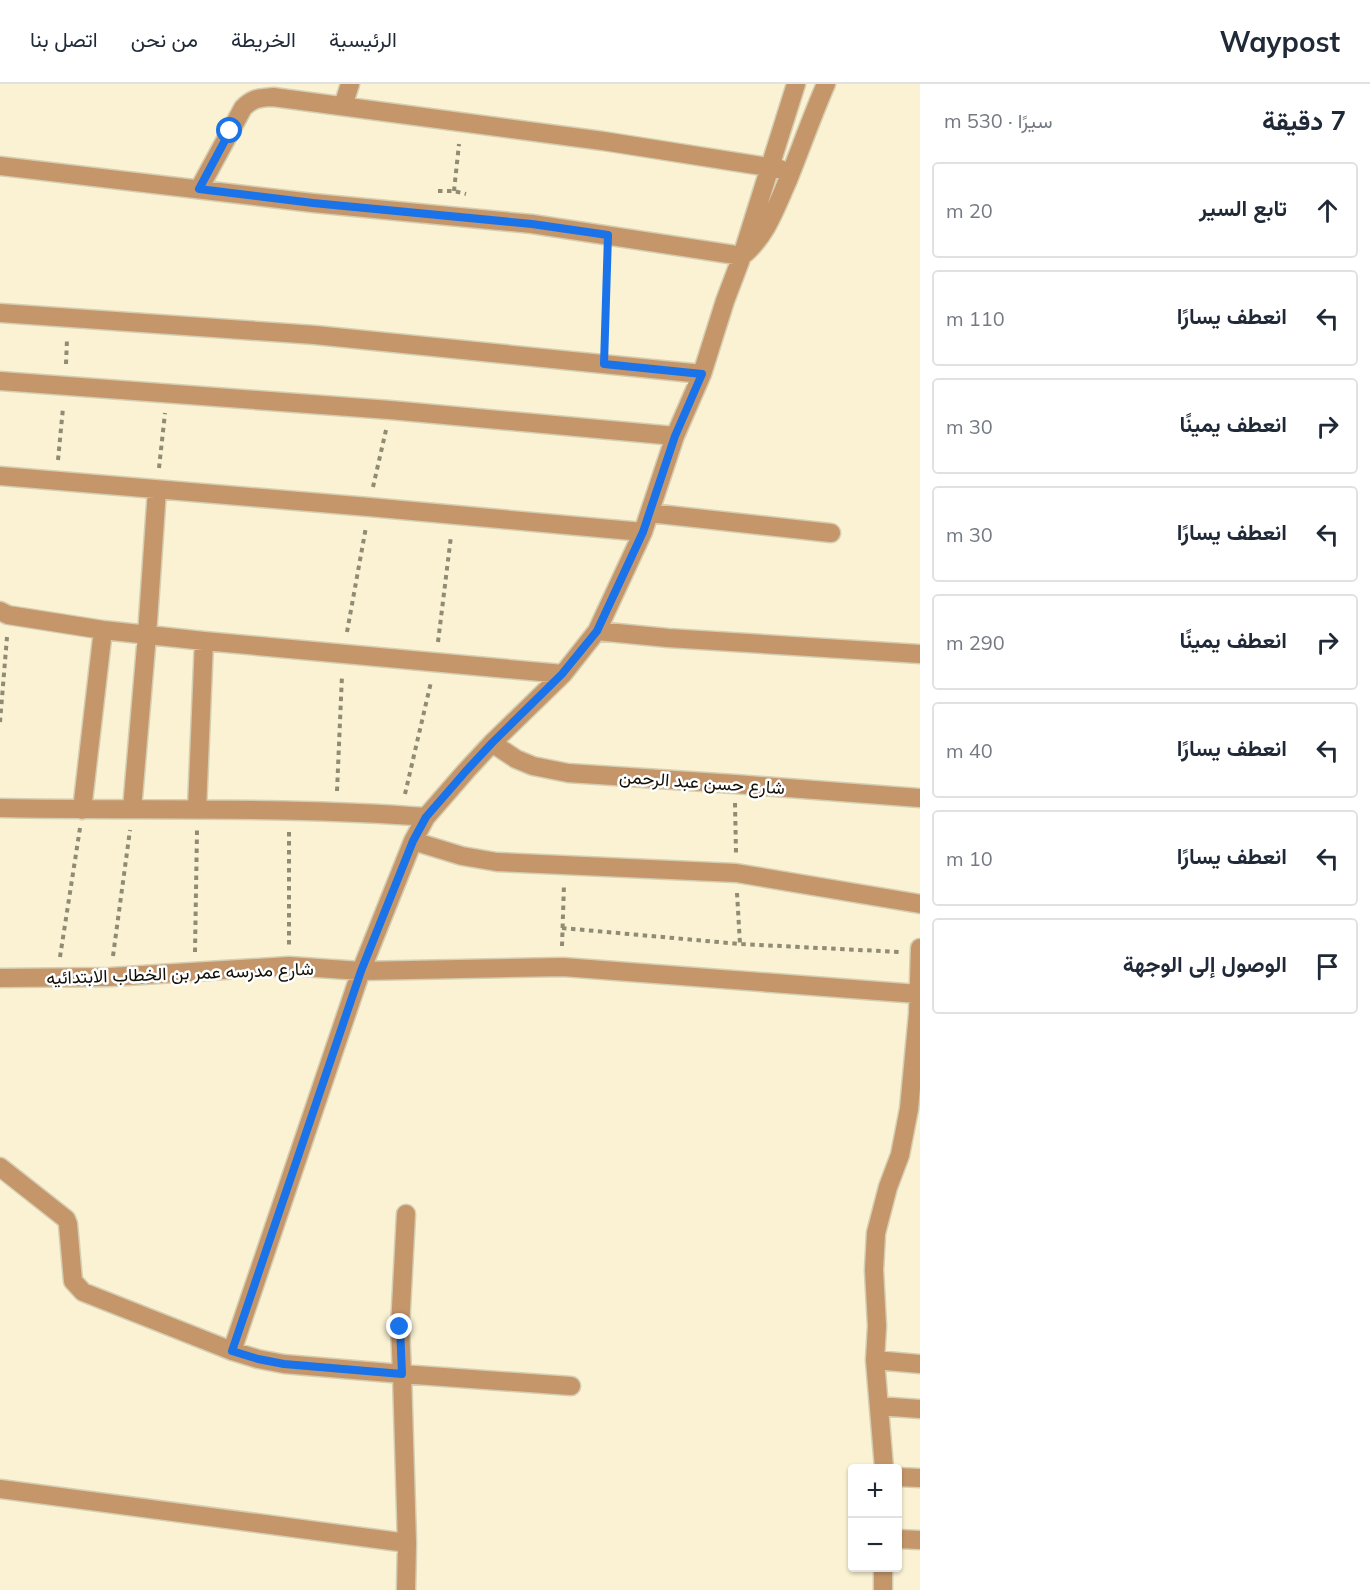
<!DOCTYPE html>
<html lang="ar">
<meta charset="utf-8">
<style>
body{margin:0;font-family:Mulish,Vazirmatn,sans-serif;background:#f6f6f7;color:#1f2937;direction:rtl}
.controls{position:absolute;right:18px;bottom:18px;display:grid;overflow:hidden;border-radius:6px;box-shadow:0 2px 4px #0004}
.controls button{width:54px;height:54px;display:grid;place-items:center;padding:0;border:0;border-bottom:2px solid #e0e1e3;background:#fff;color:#1f2937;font:30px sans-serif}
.stop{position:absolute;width:18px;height:18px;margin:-14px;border:4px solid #1a73e8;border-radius:50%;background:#fff}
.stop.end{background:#1a73e8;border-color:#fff;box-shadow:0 2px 6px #0008}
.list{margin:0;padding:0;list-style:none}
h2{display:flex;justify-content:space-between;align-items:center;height:78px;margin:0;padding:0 24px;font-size:26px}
h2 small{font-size:20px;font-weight:400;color:#747a83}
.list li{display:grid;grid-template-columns:39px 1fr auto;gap:18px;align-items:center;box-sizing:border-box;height:96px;margin:0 12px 12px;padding:0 12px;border:2px solid #e0e1e3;border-radius:6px}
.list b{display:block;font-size:22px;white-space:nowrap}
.list em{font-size:20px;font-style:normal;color:#747a83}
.icon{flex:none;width:33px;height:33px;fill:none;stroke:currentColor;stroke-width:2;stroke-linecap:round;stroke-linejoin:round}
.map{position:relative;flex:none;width:920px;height:1506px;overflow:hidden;direction:ltr}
header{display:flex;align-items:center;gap:36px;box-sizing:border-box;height:84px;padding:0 30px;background:#fff;border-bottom:2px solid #e0e1e3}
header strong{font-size:28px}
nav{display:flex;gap:33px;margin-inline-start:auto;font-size:21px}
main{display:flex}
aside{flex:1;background:#fff}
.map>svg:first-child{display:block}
</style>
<header>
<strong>Waypost</strong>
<nav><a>الرئيسية</a><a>الخريطة</a><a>من نحن</a><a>اتصل بنا</a></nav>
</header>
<main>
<aside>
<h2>7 دقيقة<small>سيرًا · 530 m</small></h2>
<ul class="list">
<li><svg class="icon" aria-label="ahead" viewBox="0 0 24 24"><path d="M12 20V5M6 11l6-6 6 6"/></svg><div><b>تابع السير</b></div><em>20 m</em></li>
<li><svg class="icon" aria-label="left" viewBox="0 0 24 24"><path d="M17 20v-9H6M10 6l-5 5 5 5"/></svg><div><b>انعطف يسارًا</b></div><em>110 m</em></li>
<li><svg class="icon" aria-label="right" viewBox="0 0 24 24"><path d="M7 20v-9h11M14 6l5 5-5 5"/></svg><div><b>انعطف يمينًا</b></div><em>30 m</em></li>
<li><svg class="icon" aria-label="left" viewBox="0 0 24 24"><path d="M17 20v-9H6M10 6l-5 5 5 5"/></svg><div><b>انعطف يسارًا</b></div><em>30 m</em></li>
<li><svg class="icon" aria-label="right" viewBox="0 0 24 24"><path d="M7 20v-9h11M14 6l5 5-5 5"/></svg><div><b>انعطف يمينًا</b></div><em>290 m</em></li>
<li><svg class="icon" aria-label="left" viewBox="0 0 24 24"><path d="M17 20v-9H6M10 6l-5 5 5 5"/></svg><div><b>انعطف يسارًا</b></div><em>40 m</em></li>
<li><svg class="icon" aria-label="left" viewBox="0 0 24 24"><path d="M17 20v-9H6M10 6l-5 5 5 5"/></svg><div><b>انعطف يسارًا</b></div><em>10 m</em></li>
<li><svg class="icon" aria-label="arrive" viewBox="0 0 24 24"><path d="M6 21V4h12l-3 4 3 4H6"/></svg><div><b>الوصول إلى الوجهة</b></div></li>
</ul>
</aside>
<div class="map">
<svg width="920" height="1506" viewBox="0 0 920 1506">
<rect width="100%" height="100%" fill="#faf2d3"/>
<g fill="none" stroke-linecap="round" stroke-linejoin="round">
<defs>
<path id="street" d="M343 22 350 0
M0 82 313 119 532 140 742 172C766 153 776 123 788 96 801 64 812 32 826 0
M199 105 243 24C253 14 259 14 273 13L603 57 780 85
M0 229 315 251 702 290
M0 297 390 326 675 352
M0 392 369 423 643 448
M650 429 831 449
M0 527 8 531 103 546 204 557 563 590
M597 547 668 554 920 570
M492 659 516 675 533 682 568 689 735 700 920 714
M0 724C142 727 284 722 426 733
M132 725 147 551 157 406
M197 725 204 557
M82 726 103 546
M413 757 462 772 497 778 736 789 920 820
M0 894 110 893 289 882 361 887 563 883 918 910
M0 1083 66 1135 68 1140 73 1197 83 1208 232 1267 258 1275 284 1280 402 1290 407 1459 406 1506
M406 1130 400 1243 402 1290 571 1302
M232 1267 361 887 413 757 426 733 466 687 492 659 563 590 597 547 643 448 675 352 702 290 725 217 742 172 796 0
M875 1276 920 1280
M879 1322 920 1325
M884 1384 875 1276 877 1242 874 1186 876 1149 888 1103 900 1071 909 1025 918 930 920 864
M898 1393 920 1394
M0 1405 407 1459
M898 1455 920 1456
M883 1506V1484"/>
</defs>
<use href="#street" stroke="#d5ceb2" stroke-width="21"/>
<path stroke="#908b75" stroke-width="4" stroke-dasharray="4.5 4.5" stroke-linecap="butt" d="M438 107H454L466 110
M454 107 459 60
M605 258 607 173
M66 280 67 255
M58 376 63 324
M159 384 165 329
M373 403 386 346
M347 548 366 443
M438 558 451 452
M0 638 7 553
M337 707 342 591
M405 710 431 598
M735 719 736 769
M289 748V861
M737 809 740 860
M562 844 740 860 900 868
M562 862 564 800
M195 868 197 746
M113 872 130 746
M60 873 80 744"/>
<use href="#street" stroke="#c5966a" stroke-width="18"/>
</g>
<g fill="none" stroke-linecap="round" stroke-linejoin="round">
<path stroke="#1a73e8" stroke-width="8" d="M230 47 199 105 313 119 532 140 608 151 604 280 702 290 675 352 643 448 597 547 562 590 492 659 466 687 426 733 413 757 361 887 232 1267 258 1275 284 1280 402 1290 400 1243"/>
</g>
<g text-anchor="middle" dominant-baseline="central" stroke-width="5" stroke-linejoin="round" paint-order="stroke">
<g font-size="18" fill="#131006" stroke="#fff">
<text transform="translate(702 698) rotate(4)">شارع حسن عبد الرحمن</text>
<text transform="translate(180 889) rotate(-2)">شارع مدرسه عمر بن الخطاب الابتدائيه</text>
</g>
</g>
</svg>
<div class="controls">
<button>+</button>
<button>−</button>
</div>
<div class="stop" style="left:230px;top:47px"></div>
<div class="stop end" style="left:400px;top:1243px"></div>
</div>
</main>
